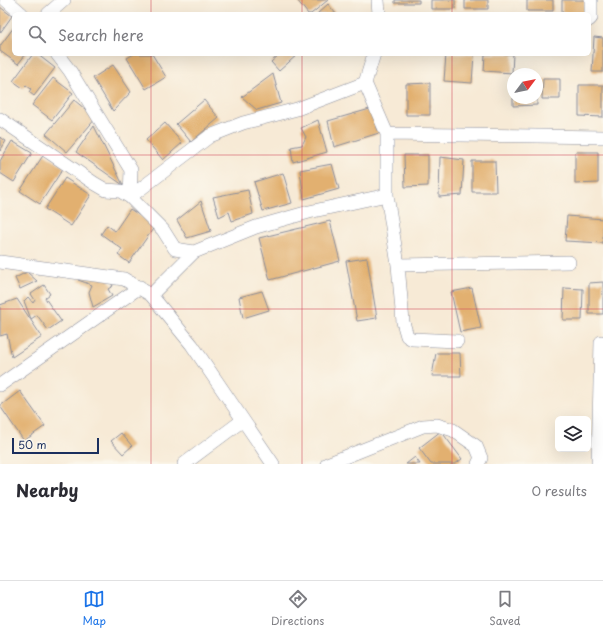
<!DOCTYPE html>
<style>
body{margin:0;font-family:"Playpen Sans",sans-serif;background:#f7f7f7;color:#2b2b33}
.controls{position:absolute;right:12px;bottom:12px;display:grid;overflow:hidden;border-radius:6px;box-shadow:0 4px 16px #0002}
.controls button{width:36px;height:36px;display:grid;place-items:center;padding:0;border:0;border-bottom:1px solid #e1e1e2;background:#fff;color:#2b2b33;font:20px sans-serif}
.compass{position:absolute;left:507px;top:68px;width:36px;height:36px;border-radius:50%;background:#fff;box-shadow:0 4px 16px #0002;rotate:58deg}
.scale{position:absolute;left:12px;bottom:10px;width:87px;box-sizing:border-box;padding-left:4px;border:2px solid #1b2f5e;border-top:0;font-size:11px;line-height:14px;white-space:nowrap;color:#1b2f5e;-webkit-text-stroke:3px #fbf7ec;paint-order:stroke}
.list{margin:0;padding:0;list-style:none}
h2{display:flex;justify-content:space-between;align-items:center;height:52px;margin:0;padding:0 16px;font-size:17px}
h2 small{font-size:13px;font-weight:400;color:#7c7c81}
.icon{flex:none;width:22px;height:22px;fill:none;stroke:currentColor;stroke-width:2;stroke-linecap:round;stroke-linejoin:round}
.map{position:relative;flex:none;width:603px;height:464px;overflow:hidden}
.search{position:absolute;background:#fff;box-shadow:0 4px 16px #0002;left:12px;right:12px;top:12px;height:44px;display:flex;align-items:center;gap:10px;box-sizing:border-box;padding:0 14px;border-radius:6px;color:#7c7c81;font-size:15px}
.sheet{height:116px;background:#fff}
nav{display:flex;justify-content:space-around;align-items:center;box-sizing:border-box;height:56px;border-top:1px solid #e1e1e2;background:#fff;font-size:11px;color:#7c7c81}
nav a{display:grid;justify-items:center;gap:2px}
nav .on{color:#1a73e8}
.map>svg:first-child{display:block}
</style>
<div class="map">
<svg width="603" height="464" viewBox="0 0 603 464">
<rect width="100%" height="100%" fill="#fbf7ec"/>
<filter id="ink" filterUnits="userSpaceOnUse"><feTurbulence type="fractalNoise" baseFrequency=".025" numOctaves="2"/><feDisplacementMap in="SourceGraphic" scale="8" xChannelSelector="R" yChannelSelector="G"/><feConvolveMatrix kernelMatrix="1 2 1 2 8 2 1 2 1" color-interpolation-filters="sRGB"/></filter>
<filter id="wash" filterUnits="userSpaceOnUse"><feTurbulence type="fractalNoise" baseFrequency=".012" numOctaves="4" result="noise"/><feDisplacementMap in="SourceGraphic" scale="16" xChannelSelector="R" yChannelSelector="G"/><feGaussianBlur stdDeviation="0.9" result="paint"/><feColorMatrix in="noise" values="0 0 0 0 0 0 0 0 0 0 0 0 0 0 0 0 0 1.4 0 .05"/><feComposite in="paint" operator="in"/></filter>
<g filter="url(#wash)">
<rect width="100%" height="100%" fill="#f7ead6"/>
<g id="blocks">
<path fill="#e2b06f" d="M297 0H328L311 14H308Z
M395 0H419V3H395Z
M431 0H455V9H431Z
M465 0H488V9H465Z
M527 0H553V11H527Z
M562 0H585V14L562 13Z
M328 4 336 14H317Z
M0 7 12 16 0 33Z
M14 27V54H26L18 64 0 51V46Z
M594 37 603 38V72H592Z
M33 54H37L55 68 34 96 29 92 31 89 26 85 23 88 13 81Z
M134 54H152L166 77 146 89 127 58Z
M280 54H298L279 71 271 62Z
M446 54H474L472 83 444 81Z
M485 54H513L512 73 484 71Z
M113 65 131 92 113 111 93 78Z
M273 74 281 103 257 110 242 97Z
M53 78 73 93 52 120 32 105Z
M543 79H560V99H542Z
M430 83V115H406V84Z
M579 85H603V117L579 116Z
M513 98H537V105L513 106Z
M74 100 96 118 67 152 46 134Z
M204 100 219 118 191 142 176 124Z
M370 109 379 133 334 147 328 121Z
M318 120 327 152 293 162 291 147 302 145 306 137 301 128Z
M165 123 182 143 163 160 146 140Z
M94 126 123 185 76 152Z
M0 137 6 141 0 151Z
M12 141 32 153 14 182 0 173V161Z
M575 152H598V183L575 184Z
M44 154 64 167 40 204 20 191Z
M404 155H428V186L405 187Z
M440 157 464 160 462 195 439 197Z
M472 161H495L496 192H472Z
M332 164 339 189 304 199 300 170Z
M283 173 292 203 263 211 254 182Z
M65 178 91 195 71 226 45 209Z
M248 190 253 214 232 221 229 212 219 217 213 197Z
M201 201 211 231 187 238 177 220Z
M130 209 155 226 129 263 118 255 122 249 101 234 107 225 115 231Z
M567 216 603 219V243L565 241Z
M330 221 340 261 270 280 259 238Z
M367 258 377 318 357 321 346 261Z
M27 272 37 281 20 289 15 278Z
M89 273H105L113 286 108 289 112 296 93 307 89 292 92 285 78 280Z
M603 282V314H589V283Z
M44 285 50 294 45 298 61 321 48 330 37 315 31 319 24 301 28 297 33 303 35 300 31 294Z
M472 288 481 328 460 332 451 292Z
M564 288 583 289 582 320H563Z
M262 291 269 310 243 318 239 297Z
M17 299 42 337 12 357 7 334 0 336V305Z
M436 353H460L461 376H432Z
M20 391 45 426 24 441 0 406Z
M441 431 462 459 455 464H431L419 448Z
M121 433 132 446 123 454 111 441Z
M415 457 420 464H406Z"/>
</g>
</g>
<g filter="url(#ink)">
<use href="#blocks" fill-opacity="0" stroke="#898c9a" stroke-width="1"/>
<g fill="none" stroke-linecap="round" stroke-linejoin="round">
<defs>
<path id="minor" d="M6 0 22 14
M378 0 379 14
M48 14 64 0
M589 20 591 18V0
M57 54 70 71 131 170 130 197
M374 54 365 83 387 134V195L398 265 569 262
M0 119 94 183 106 190 120 191 130 197 163 230 175 249 194 252
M387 134 603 137
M130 197 210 136 243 123 297 109 365 83
M0 262 124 279 151 295 192 345 273 464
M398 265 403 322 407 336 412 339 457 341
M151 295 194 252 256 227 309 212 387 195
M0 385 140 287
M184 464 243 420
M327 464 423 426 437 425 453 430 476 446 481 458 478 464
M598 464 601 342"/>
</defs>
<use href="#minor" stroke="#898c9a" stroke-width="14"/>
<use href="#minor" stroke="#fff" stroke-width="13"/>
</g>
</g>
<path fill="none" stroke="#d1495b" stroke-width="1" stroke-opacity="0.55" d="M151 0V14M302 0V14M452 0V14M151 54V464M302 54V464M452 54V464M0 155H603M0 309H603"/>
</svg>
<div class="controls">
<button><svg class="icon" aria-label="layers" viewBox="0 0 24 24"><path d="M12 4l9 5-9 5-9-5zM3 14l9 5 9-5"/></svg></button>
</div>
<svg class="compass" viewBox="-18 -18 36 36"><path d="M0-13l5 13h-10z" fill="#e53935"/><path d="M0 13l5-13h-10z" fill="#7c7c81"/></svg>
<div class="scale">50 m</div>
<div class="search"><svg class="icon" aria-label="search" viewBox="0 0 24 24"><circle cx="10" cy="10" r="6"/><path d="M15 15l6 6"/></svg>Search here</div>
</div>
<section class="sheet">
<h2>Nearby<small>0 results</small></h2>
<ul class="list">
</ul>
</section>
<nav>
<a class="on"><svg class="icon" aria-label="map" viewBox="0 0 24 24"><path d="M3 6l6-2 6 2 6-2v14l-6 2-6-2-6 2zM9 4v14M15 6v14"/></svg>Map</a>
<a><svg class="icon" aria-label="directions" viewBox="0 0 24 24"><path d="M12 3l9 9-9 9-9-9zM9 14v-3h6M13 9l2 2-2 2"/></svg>Directions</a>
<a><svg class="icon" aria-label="saved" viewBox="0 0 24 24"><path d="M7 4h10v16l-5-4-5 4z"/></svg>Saved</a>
</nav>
